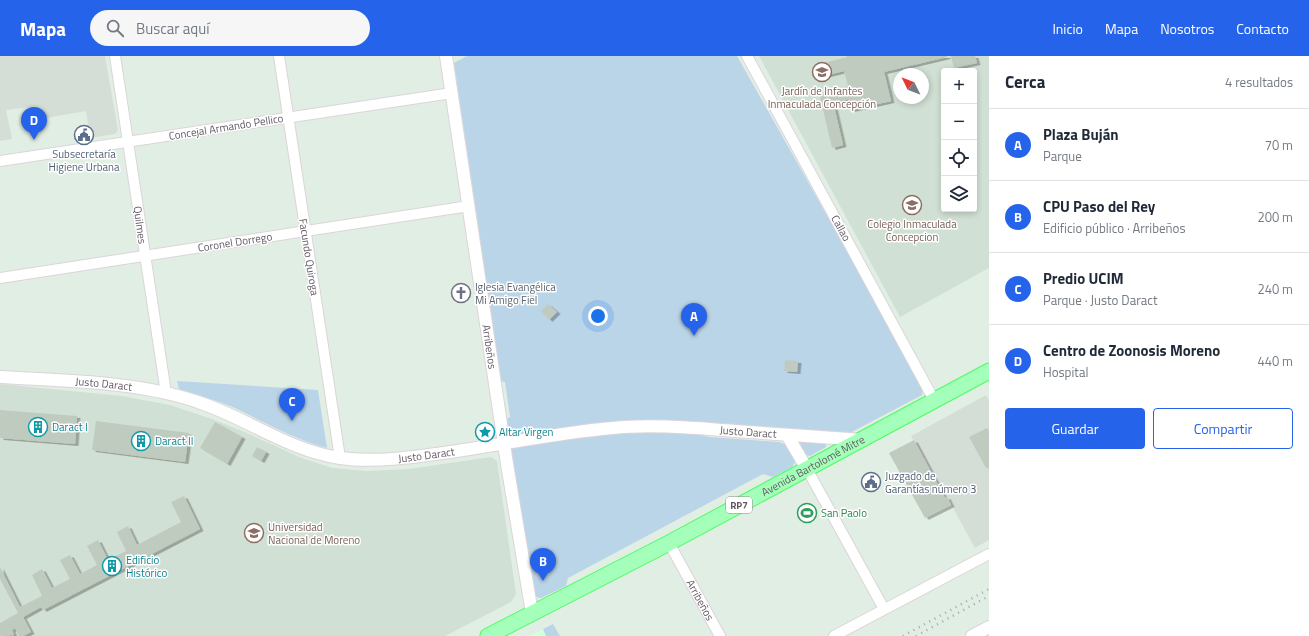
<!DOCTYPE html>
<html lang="es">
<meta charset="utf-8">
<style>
body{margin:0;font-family:"Titillium Web",sans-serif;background:#f6f6f7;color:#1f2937}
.controls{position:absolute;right:12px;top:12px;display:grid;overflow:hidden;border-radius:4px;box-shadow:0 2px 6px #0003}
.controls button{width:36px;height:36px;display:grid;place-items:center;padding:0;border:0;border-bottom:1px solid #e0e1e3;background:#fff;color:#1f2937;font:20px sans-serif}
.compass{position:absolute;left:893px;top:12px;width:36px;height:36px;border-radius:50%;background:#fff;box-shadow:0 2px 6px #0003;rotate:313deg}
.you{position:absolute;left:598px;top:260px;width:14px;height:14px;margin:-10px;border:3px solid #fff;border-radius:50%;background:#1a73e8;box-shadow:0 0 0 6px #1a73e833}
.badge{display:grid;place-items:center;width:26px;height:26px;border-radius:50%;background:#2563eb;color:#fff;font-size:13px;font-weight:700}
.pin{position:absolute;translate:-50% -33px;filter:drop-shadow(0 1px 2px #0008)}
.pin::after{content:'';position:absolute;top:21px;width:14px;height:12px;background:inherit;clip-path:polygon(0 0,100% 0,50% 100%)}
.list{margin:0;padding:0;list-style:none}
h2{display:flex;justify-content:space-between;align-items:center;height:52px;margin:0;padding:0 16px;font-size:17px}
h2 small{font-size:13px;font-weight:400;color:#747a83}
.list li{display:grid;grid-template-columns:26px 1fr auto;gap:12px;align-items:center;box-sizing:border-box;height:72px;padding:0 16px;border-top:1px solid #e0e1e3}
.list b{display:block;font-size:15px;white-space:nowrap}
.list p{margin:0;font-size:13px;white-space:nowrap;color:#747a83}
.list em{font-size:13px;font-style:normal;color:#747a83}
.actions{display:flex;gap:8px;padding:12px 16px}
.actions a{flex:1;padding:9px 0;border:1px solid #2563eb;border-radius:4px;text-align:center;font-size:14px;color:#2563eb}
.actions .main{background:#2563eb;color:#fff}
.icon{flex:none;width:22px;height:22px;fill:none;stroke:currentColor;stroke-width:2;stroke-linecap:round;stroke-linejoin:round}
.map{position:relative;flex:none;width:989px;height:580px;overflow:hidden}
header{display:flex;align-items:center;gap:24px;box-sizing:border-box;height:56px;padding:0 20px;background:#2563eb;color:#fff}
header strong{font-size:19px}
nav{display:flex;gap:22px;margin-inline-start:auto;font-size:14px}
.search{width:280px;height:36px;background:#f6f6f7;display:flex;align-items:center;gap:10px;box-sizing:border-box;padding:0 14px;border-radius:22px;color:#747a83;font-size:15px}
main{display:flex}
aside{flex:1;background:#fff}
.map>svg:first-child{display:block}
</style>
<header>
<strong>Mapa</strong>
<div class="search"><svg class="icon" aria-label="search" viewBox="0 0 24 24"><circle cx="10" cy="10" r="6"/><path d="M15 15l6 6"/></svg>Buscar aquí</div>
<nav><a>Inicio</a><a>Mapa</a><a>Nosotros</a><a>Contacto</a></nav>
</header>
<main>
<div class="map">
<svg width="989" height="580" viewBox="0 0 989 580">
<defs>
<filter id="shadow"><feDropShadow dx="3.5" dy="2" stdDeviation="0" flood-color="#0004"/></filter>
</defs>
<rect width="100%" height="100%" fill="#e1eee3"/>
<path fill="#d4ffdc" d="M543 573 546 580H529Z"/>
<path fill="#d5ded6" d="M0 0H105L118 74 115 78 90 82 86 55 40 63 37 50 6 54 12 83 0 85Z
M986 339 989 345V484L975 492 947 441 945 442 911 380Z"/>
<path fill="#d1e0d4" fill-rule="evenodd" d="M759 0H989V212L900 261ZM944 15H974V153H944ZM899 18H923V42H899Z
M0 328 122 340 170 349 212 363 247 377 299 401 332 412 367 415 409 413 491 401 497 405 516 538 511 546 445 580H0Z"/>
<path fill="#bbd5e8" d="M467 0H737L923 330 922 339 848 378 680 365H657L599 368 513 379 508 377 505 364 510 361 505 326 499 325 484 209 454 7Z
M177 325 318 334 327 392C294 383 268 368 237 353 219 345 198 339 179 333Z
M608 376H686L710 381 779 386 790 390 797 403 792 411 773 421 763 418 568 522 566 530 541 542 536 541 533 537 511 391Z
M805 383 826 387V391L810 400 806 399 801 391 800 386Z
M553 568 560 580H546L543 573Z"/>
<path fill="#c0cbc0" filter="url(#shadow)" d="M847 0H947V1L884 16 891 45 851 54 848 43 833 46 843 89 832 92 819 37 848 30 844 15 819 21 816 9 847 1Z
M951 0H975L977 7 954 12Z
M548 248 557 256 549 264 541 255Z
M785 304 798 305 797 316 784 315Z
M0 354 77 360 75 388 0 382Z
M96 365 189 377 185 406 92 394Z
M215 366 242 381 227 408 200 392Z
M987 372 989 375V411L986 412 969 381Z
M914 384 945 442 947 441 951 449 925 462 889 397Z
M257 391 266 396 261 405 252 400Z
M184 440 200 473 43 554 41 551 23 561 31 576 23 580H19L15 572 12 574 14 579 0 580V567L18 557 0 523V511L20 551 42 540 32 519 42 513 52 532 70 523 60 504 70 499 80 518 97 509 87 490 98 484 108 504 126 495 117 476 128 470 137 489 181 466 171 446Z"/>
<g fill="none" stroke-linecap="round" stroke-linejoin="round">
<defs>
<g id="minor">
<path d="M115 0 166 337"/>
<path d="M279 0 340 402"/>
<path d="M747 0 934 344"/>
<path d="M0 105 452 37"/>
<path d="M0 222 469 150"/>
<path d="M807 413 884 553"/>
<path id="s1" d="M669 487 720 580"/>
<path d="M834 580 989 498"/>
</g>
<g id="tertiary">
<path id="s2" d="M446 0 507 408 532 557"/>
<path id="s3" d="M0 321C64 325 140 325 201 347 248 363 290 395 340 402 375 407 415 401 450 396 504 388 557 377 612 372 653 368 694 372 735 375 778 378 820 381 863 384"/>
<path d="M787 379 807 413"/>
<path d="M972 580 989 571"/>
</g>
<g id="primary">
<path id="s4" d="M488 580 669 487 989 315"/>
</g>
</defs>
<use href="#minor" stroke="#dcd4db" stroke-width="12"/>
<use href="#tertiary" stroke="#dcd4db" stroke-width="14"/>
<use href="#primary" stroke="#4cfc61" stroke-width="17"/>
<use href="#minor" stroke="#fff" stroke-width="10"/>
<use href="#tertiary" stroke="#fff" stroke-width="12"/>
<use href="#primary" stroke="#a4ffba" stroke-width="15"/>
<path stroke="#a9a6a9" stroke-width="2.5" stroke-dasharray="1 5" stroke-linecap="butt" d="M903 580 989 533
M916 580 989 540"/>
</g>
<defs>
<symbol id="school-ring" viewBox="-11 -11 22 22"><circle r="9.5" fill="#fff" stroke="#8d6e63" stroke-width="1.5"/><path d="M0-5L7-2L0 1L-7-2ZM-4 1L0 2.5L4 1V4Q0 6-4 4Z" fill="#8d6e63"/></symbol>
<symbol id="civic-ring" viewBox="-11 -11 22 22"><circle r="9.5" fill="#fff" stroke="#5c6f8a" stroke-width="1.5"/><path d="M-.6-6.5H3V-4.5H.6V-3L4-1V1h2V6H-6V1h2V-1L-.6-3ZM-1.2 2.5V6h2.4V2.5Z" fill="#5c6f8a"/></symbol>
<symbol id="church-ring" viewBox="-11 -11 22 22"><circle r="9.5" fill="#fff" stroke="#6b7280" stroke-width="1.5"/><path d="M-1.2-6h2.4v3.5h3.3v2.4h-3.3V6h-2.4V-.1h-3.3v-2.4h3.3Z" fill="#6b7280"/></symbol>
<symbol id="building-ring" viewBox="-11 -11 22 22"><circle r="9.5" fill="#fff" stroke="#0f9aa8" stroke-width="1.5"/><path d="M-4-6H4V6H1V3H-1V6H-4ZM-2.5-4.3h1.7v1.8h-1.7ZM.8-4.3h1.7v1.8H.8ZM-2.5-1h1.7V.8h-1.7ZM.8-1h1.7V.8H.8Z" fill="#0f9aa8"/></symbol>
<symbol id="sight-ring" viewBox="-11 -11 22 22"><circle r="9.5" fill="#fff" stroke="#0f9aa8" stroke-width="1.5"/><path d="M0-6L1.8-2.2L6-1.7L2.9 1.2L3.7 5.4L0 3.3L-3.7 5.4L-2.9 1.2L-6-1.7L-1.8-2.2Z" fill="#0f9aa8"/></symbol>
<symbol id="stadium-ring" viewBox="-11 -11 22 22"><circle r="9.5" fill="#fff" stroke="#2e9e5b" stroke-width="1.5"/><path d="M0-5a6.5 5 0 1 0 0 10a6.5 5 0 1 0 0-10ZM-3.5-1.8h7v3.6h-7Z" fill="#2e9e5b"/></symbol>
<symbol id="university-ring" viewBox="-11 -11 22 22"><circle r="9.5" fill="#fff" stroke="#8d6e63" stroke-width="1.5"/><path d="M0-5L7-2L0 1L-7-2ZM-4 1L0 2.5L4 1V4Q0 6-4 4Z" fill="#8d6e63"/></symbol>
</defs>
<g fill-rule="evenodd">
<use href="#school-ring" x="811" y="5" width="22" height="22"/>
<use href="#civic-ring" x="73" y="68" width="22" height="22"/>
<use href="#school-ring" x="901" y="138" width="22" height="22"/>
<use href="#church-ring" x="450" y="226" width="22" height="22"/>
<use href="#building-ring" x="27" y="360" width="22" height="22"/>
<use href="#sight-ring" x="474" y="365" width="22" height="22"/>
<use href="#building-ring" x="130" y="374" width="22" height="22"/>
<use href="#civic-ring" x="860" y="415" width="22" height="22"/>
<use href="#stadium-ring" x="796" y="446" width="22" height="22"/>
<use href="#university-ring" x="243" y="466" width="22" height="22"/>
<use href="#building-ring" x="101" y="499" width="22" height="22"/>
</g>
<g text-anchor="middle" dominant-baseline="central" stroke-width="3" stroke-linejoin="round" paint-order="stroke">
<rect fill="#fff" stroke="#928b92" stroke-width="1" x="726" y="441" width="26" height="16" rx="3"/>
<g font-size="10" font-weight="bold" fill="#635963">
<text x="739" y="449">RP7</text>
</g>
<g font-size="11" fill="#785e54" stroke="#fff">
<text x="822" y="35">Jardín de Infantes<tspan x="822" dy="13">Inmaculada Concepción</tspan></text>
<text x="912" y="168">Colegio Inmaculada<tspan x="912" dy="13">Concepcion</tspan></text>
<text x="268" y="471" text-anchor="start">Universidad<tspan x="268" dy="13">Nacional de Moreno</tspan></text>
</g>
<g font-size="11" fill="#635963" stroke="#fff">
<text transform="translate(226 71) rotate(-9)">Concejal Armando Pellico</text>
<text transform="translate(140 169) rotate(82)">Quilmes</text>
<text transform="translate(841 172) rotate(61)">Callao</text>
<text transform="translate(235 186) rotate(-9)">Coronel Dorrego</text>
<text transform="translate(309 201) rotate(81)">Facundo Quiroga</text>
<text stroke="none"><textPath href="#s2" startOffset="294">Arribeños</textPath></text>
<text stroke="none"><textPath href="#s3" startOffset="104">Justo Daract</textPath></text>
<text stroke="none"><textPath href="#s3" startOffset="764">Justo Daract</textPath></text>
<text stroke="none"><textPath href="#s3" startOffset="440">Justo Daract</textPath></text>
<text stroke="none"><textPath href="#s4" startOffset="367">Avenida Bartolomé Mitre</textPath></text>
<text stroke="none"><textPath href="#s1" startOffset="65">Arribeños</textPath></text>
</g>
<g font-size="11" fill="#4e5e75" stroke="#fff">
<text x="84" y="98">Subsecretaría<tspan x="84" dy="13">Higiene Urbana</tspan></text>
<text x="885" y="420" text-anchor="start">Juzgado de<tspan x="885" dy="13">Garantías número 3</tspan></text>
</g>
<g font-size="11" fill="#5b616d" stroke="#fff" text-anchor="start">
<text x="475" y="231">Iglesia Evangélica<tspan x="475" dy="13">Mi Amigo Fiel</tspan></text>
</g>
<g font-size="11" fill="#0d838f" stroke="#fff" text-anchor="start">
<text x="52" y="371">Daract I</text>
<text x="499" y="376">Altar Virgen</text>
<text x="155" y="385">Daract II</text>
<text x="126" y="504">Edificio<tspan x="126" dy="13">Histórico</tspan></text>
</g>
<g font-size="11" fill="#27864d" stroke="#fff" text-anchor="start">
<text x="821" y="457">San Paolo</text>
</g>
</g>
</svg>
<div class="controls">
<button>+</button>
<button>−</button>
<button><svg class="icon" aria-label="locate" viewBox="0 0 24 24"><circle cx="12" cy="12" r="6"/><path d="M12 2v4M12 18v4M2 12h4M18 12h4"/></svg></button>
<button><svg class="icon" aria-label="layers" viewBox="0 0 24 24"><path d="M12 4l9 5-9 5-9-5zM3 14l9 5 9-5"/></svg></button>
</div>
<svg class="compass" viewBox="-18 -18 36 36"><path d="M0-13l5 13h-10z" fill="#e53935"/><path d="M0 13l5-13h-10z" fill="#747a83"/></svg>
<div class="you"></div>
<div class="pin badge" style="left:694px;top:280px">A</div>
<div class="pin badge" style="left:543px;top:525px">B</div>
<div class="pin badge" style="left:292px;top:365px">C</div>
<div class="pin badge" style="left:34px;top:84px">D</div>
</div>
<aside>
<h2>Cerca<small>4 resultados</small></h2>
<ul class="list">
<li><span class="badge">A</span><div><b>Plaza Buján</b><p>Parque</p></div><em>70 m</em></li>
<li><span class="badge">B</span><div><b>CPU Paso del Rey</b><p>Edificio público · Arribeños</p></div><em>200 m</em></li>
<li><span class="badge">C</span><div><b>Predio UCIM</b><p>Parque · Justo Daract</p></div><em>240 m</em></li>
<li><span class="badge">D</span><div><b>Centro de Zoonosis Moreno</b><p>Hospital</p></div><em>440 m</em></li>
</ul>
<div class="actions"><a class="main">Guardar</a><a>Compartir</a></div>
</aside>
</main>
